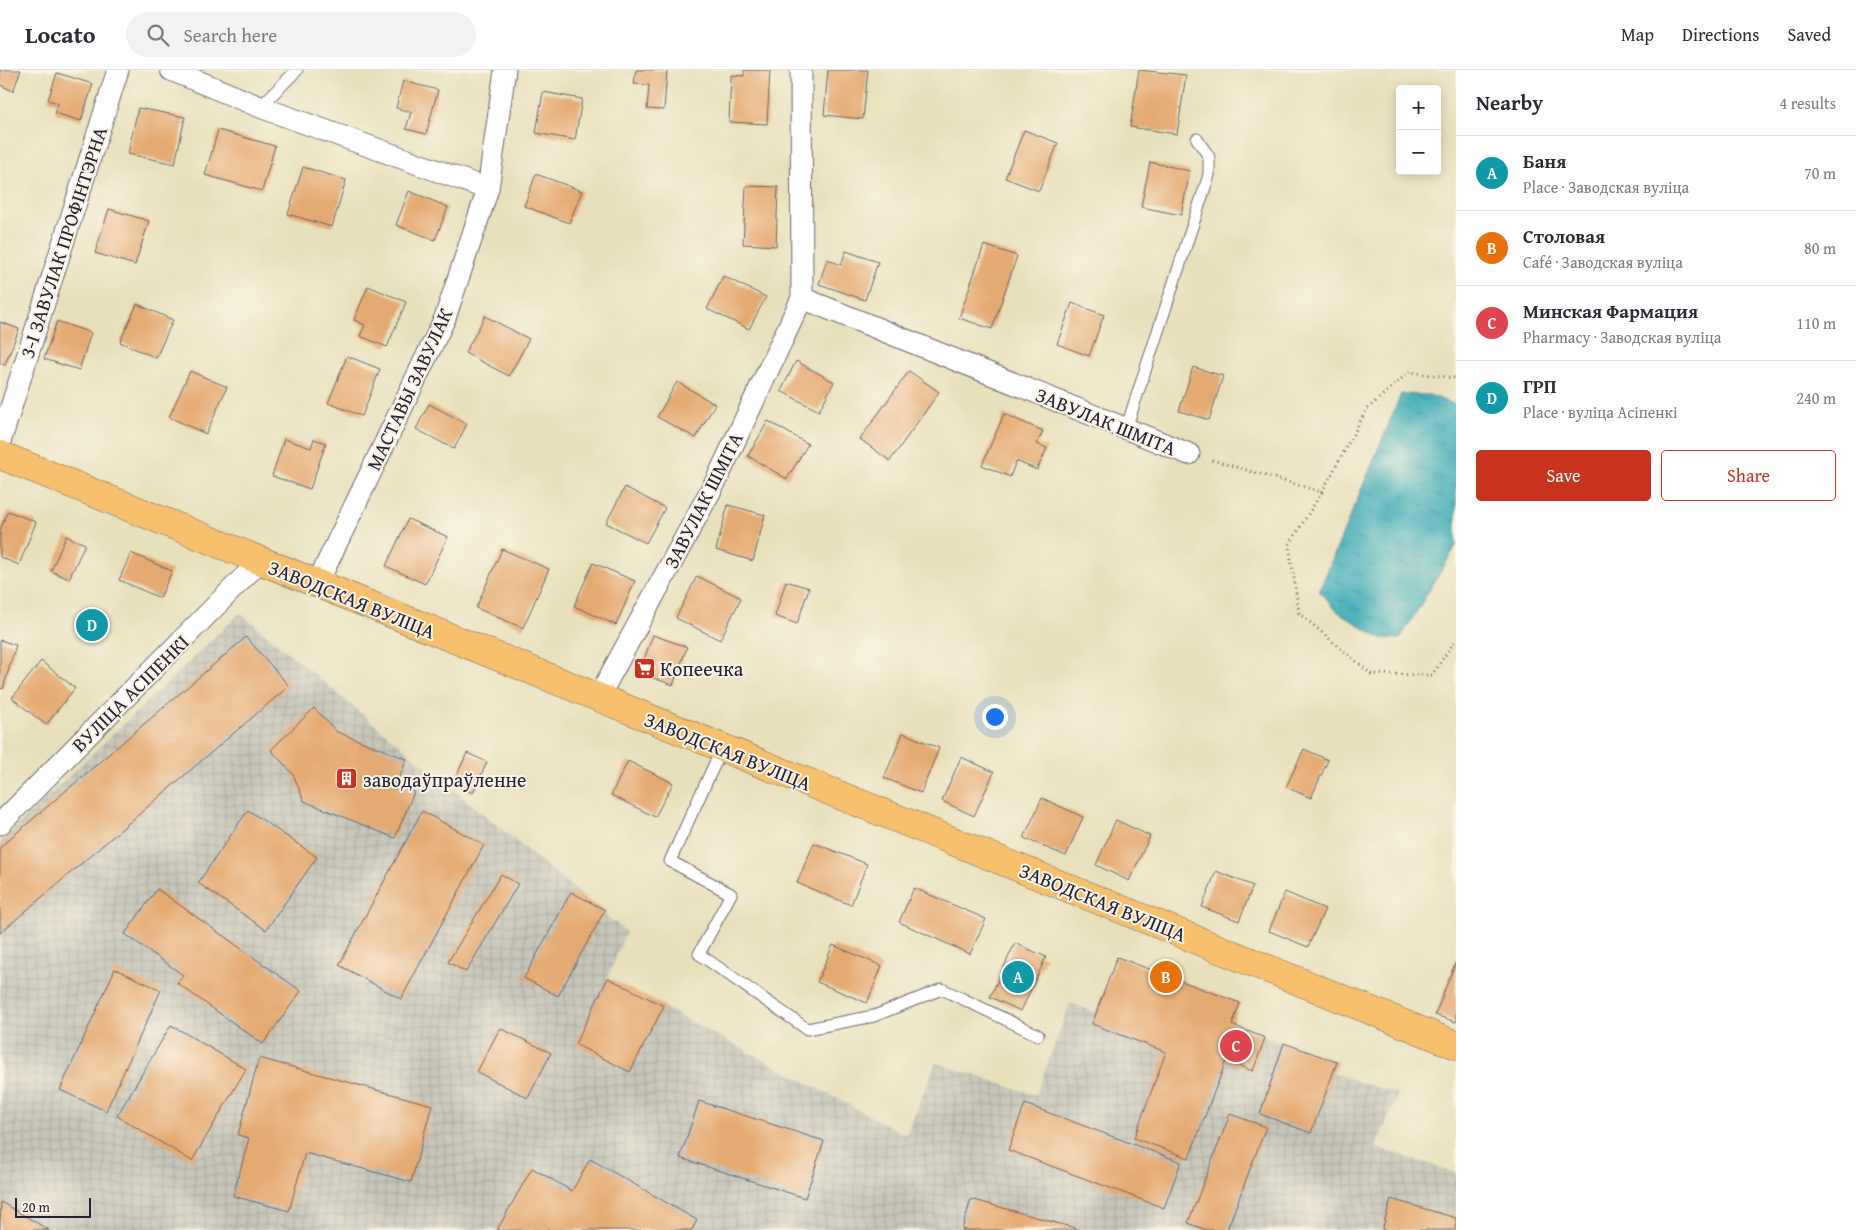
<!DOCTYPE html>
<meta charset="utf-8">
<style>
body{margin:0;font-family:"Gentium Book Plus",serif;background:#f2f2f3;color:#2b2b33}
.controls{position:absolute;right:15px;top:15px;display:grid;overflow:hidden;border-radius:5px;box-shadow:0 2px 12px #0003}
.controls button{width:45px;height:45px;display:grid;place-items:center;padding:0;border:0;border-bottom:1px solid #e1e1e2;background:#fff;color:#2b2b33;font:25px sans-serif}
.scale{position:absolute;left:15px;bottom:12px;width:76px;box-sizing:border-box;padding-left:5px;border:2px solid #22223b;border-top:0;font-size:14px;line-height:18px;white-space:nowrap;color:#22223b;-webkit-text-stroke:4px #fcf5e5;paint-order:stroke}
.you{position:absolute;left:994px;top:646px;width:18px;height:18px;margin:-12px;border:4px solid #fff;border-radius:50%;background:#1a73e8;box-shadow:0 0 0 8px #1a73e833}
.badge{display:grid;place-items:center;width:32px;height:32px;border-radius:50%;background:#c8321e;color:#fff;font-size:16px;font-weight:700}
.pin{position:absolute;translate:-50% -50%;border:2px solid #fff;box-shadow:0 1px 5px #0006}
.list{margin:0;padding:0;list-style:none}
h2{display:flex;justify-content:space-between;align-items:center;height:65px;margin:0;padding:0 20px;font-size:21px}
h2 small{font-size:16px;font-weight:400;color:#7c7c81}
.list li{display:grid;grid-template-columns:32px 1fr auto;gap:15px;align-items:center;box-sizing:border-box;height:75px;padding:0 20px;border-top:1px solid #e1e1e2}
.list b{display:block;font-size:19px;white-space:nowrap}
.list p{margin:0;font-size:16px;white-space:nowrap;color:#7c7c81}
.list em{font-size:16px;font-style:normal;color:#7c7c81}
.actions{display:flex;gap:10px;padding:15px 20px}
.actions a{flex:1;padding:11px 0;border:1px solid #c8321e;border-radius:5px;text-align:center;font-size:18px;color:#c8321e}
.actions .main{background:#c8321e;color:#fff}
.icon{flex:none;width:28px;height:28px;fill:none;stroke:currentColor;stroke-width:2;stroke-linecap:round;stroke-linejoin:round}
.map{position:relative;flex:none;width:1456px;height:1160px;overflow:hidden}
header{display:flex;align-items:center;gap:30px;box-sizing:border-box;height:70px;padding:0 25px;background:#fff;border-bottom:1px solid #e1e1e2}
header strong{font-size:24px}
nav{display:flex;gap:28px;margin-inline-start:auto;font-size:18px}
.search{width:350px;height:45px;background:#f2f2f3;display:flex;align-items:center;gap:12px;box-sizing:border-box;padding:0 18px;border-radius:28px;color:#7c7c81;font-size:19px}
main{display:flex}
aside{flex:1;background:#fff}
.map>svg:first-child{display:block}
</style>
<header>
<strong>Locato</strong>
<div class="search"><svg class="icon" aria-label="search" viewBox="0 0 24 24"><circle cx="10" cy="10" r="6"/><path d="M15 15l6 6"/></svg>Search here</div>
<nav><a>Map</a><a>Directions</a><a>Saved</a></nav>
</header>
<main>
<div class="map">
<svg width="1456" height="1160" viewBox="0 0 1456 1160">
<defs>
<pattern id="industrial-grid" width="8" height="8" patternUnits="userSpaceOnUse" patternTransform="scale(1.25)"><rect width="8" height="8" fill="#c6c5b8"/><path d="M0 4h8M4 0v8" fill="none" stroke="#aaa99f"/></pattern>
<pattern id="water-ripples" width="26" height="14" patternUnits="userSpaceOnUse" patternTransform="scale(1.25)"><rect width="26" height="14" fill="#3aabb7"/><path d="M2 4q2-2 4 0t4 0M15 11q2-2 4 0t4 0" fill="none" stroke="#308b96"/></pattern>
</defs>
<rect width="100%" height="100%" fill="#fcf5e5"/>
<filter id="ink" filterUnits="userSpaceOnUse"><feTurbulence type="fractalNoise" baseFrequency=".02" numOctaves="2"/><feDisplacementMap in="SourceGraphic" scale="10" xChannelSelector="R" yChannelSelector="G"/><feConvolveMatrix kernelMatrix="1 2 1 2 8 2 1 2 1" color-interpolation-filters="sRGB"/></filter>
<filter id="wash" filterUnits="userSpaceOnUse"><feTurbulence type="fractalNoise" baseFrequency=".0096" numOctaves="4" result="noise"/><feDisplacementMap in="SourceGraphic" scale="20" xChannelSelector="R" yChannelSelector="G"/><feGaussianBlur stdDeviation="1.12" result="paint"/><feColorMatrix in="noise" values="0 0 0 0 0 0 0 0 0 0 0 0 0 0 0 0 0 1.4 0 .05"/><feComposite in="paint" operator="in"/></filter>
<g filter="url(#wash)">
<rect width="100%" height="100%" fill="#e8e0bb"/>
<path fill="url(#industrial-grid)" d="M240 543 626 862 608 908 906 1065 936 993 1036 1025 1070 933 1096 942 1117 887 1240 933 1232 955 1337 992 1333 1003 1398 1024 1376 1077 1456 1103V1160H0V772Z"/>
<path fill="url(#water-ripples)" stroke="#2e6679" d="M1401 324 1429 325 1456 335V476L1400 569 1379 568 1337 541 1319 521Z"/>
<g id="blocks">
<path fill="#e4aa73" d="M0 0H21L13 21 0 15Z
M636 0H667L664 40 647 39 649 15 634 14Z
M744 0H770L767 54 729 52 731 5 744 6Z
M828 0H868L863 49 824 45Z
M1139 0 1186 5 1177 64 1130 57Z
M57 3 93 14 81 51 55 43 58 33 48 30Z
M403 11 438 20 426 64 406 59 411 42 396 38Z
M543 22 582 29 575 70 536 63Z
M138 38 185 47 175 94 128 84Z
M218 60 275 76 262 121 205 105Z
M1024 60 1058 73 1039 121 1005 108Z
M1150 92 1190 101 1181 145 1141 137Z
M303 97 346 110 332 157 288 144Z
M536 104 582 121 569 153 524 136Z
M746 116 778 117 776 176 743 174Z
M409 121 448 137 435 170 396 155Z
M109 139 149 151 135 195 95 183Z
M984 175 1017 186 992 259 959 248Z
M846 181 878 192 865 230 819 214 827 189 841 195Z
M723 206 766 227 749 259 707 239Z
M368 216 406 232 387 277 360 266 365 255 354 250Z
M1072 233 1104 245 1089 286 1057 274Z
M137 234 173 250 156 288 120 272Z
M485 246 529 269 509 306 465 283Z
M57 251 91 263 79 300 44 289Z
M0 252 19 259 5 295 0 293Z
M347 286 380 299 362 346 328 333Z
M796 291 834 312 819 341 781 321Z
M1193 297 1223 306 1209 350 1179 341Z
M190 301 227 317 206 364 169 347Z
M909 301 939 322 890 391 860 369Z
M677 312 715 334 696 368 657 347Z
M429 334 467 354 454 379 416 359Z
M1004 344 1043 361 1037 374 1047 378 1037 400 1016 391 1010 407 982 395Z
M768 351 808 374 787 409 748 386Z
M284 369 311 378 314 369 326 373 310 419 272 406Z
M625 417 665 438 646 473 606 453Z
M728 435 765 445 753 491 716 480Z
M8 441 36 452 19 495 0 487V460Z
M408 449 448 467 425 514 386 496Z
M66 466 85 474 69 509 51 501Z
M502 479 549 499 523 558 476 538Z
M131 483 172 501 160 528 119 510Z
M593 493 635 511 616 555 574 536Z
M697 506 741 528 720 570 676 548Z
M786 511 809 518 797 554 775 546Z
M83 541 100 550 95 560 78 550Z
M653 565 687 577 673 615 639 603Z
M246 567 289 616 0 863V777Z
M0 570 16 575 3 619 0 618Z
M41 591 75 618 46 655 12 628Z
M314 638 337 662 407 689 396 715 414 722 395 768 304 731 293 704 271 680Z
M903 663 939 678 921 723 884 708Z
M1304 679 1328 690 1311 728 1286 717Z
M467 683 487 692 473 723 453 714Z
M961 687 994 702 974 746 942 731Z
M628 691 673 713 655 747 611 725Z
M1042 728 1083 747 1066 786 1024 768Z
M248 740 317 787 266 860 198 813Z
M422 741 484 775 401 929 339 895Z
M1116 750 1150 766 1129 811 1096 795Z
M814 773 867 794 851 835 797 813Z
M1216 801 1253 816 1239 851 1202 837Z
M501 804 518 814 466 902 448 892Z
M914 818 986 849 970 884 899 852Z
M157 819 301 921 263 974 177 913 183 905 125 864Z
M571 822 605 840 558 926 524 908Z
M1285 822 1325 839 1308 877 1269 861Z
M1015 873 1046 887 1021 941 990 927Z
M833 875 882 896 867 933 817 912Z
M1117 887 1240 933 1232 955 1265 968 1253 1001 1226 991 1189 1088 1134 1068 1166 982 1092 954Z
M1456 891V952L1435 945Z
M115 899 161 920 106 1041 60 1020Z
M608 908 664 936 630 1002 575 974Z
M171 955 246 999 192 1091 117 1046Z
M500 958 551 983 528 1028 477 1002Z
M1284 973 1337 992 1311 1063 1260 1044Z
M259 988 432 1035 411 1112 305 1083 289 1141 233 1126 249 1068 238 1065Z
M699 1031 824 1071 805 1128 680 1088Z
M1025 1034 1181 1092 1164 1138 1008 1080Z
M1230 1044 1266 1057 1227 1160H1206L1188 1153Z
M590 1089 697 1150 692 1160H497L532 1098 572 1121Z
M971 1129 1078 1159V1160H962Z
M1391 1129 1456 1148V1160H1382Z
M1 1132 49 1160H0Z"/>
</g>
</g>
<g filter="url(#ink)">
<use href="#blocks" fill-opacity="0" stroke="#676468" stroke-width="1"/>
<g fill="none" stroke-linecap="round" stroke-linejoin="round">
<defs>
<path id="lane" d="M260 37 297 0
M1126 359 1209 105V87L1197 69
M722 678 670 791 731 824 699 884 807 959 874 946 942 919 1038 965"/>
<path id="street" d="M171 0 260 37 488 119
M802 228 1189 384
M0 372 118 0
M317 514 445 248 488 119 505 0
M598 628 717 409 802 228 801 0
M0 754 260 491"/>
<path id="primary" d="M0 385 1456 975"/>
</defs>
<use href="#lane" stroke="#676468" stroke-width="13"/>
<use href="#street" stroke="#676468" stroke-width="23"/>
<use href="#primary" stroke="#676468" stroke-width="29"/>
<path stroke="#676468" stroke-width="3" stroke-dasharray="1 4" stroke-linecap="butt" d="M1212 390 1322 422 1289 475 1299 543 1371 604 1432 605 1456 569
M1322 422 1367 339 1409 302 1456 308"/>
<use href="#lane" stroke="#fff" stroke-width="11"/>
<use href="#street" stroke="#fff" stroke-width="21"/>
<use href="#primary" stroke="#f7c06c" stroke-width="28"/>
</g>
</g>
<defs>
<symbol id="supermarket-square" viewBox="-11 -11 22 22"><rect x="-9" y="-9" width="18" height="18" rx="4" fill="#c8321e" stroke="#fcf5e5"/><path d="M-6-5.5h2.5l.6 2H6L4.5 2H-2.5L-4.4-4H-6ZM-1.5 3.2a1.3 1.3 0 1 0 .1 0ZM3 3.2a1.3 1.3 0 1 0 .1 0Z" fill="#fff"/></symbol>
<symbol id="building-square" viewBox="-11 -11 22 22"><rect x="-9" y="-9" width="18" height="18" rx="4" fill="#c8321e" stroke="#fcf5e5"/><path d="M-4-6H4V6H1V3H-1V6H-4ZM-2.5-4.3h1.7v1.8h-1.7ZM.8-4.3h1.7v1.8H.8ZM-2.5-1h1.7V.8h-1.7ZM.8-1h1.7V.8H.8Z" fill="#fff"/></symbol>
</defs>
<g fill-rule="evenodd">
<use href="#supermarket-square" x="632" y="586" width="25" height="25"/>
<use href="#building-square" x="334" y="696" width="25" height="25"/>
</g>
<g text-anchor="middle" dominant-baseline="central" stroke-width="4" stroke-linejoin="round" paint-order="stroke">
<g font-size="20" fill="#22223b" stroke="#fcf5e5">
<text transform="translate(63 172) rotate(-72)">3-І ЗАВУЛАК ПРОФІНТЭРНА</text>
<text transform="translate(409 319) rotate(-65)">МАСТАВЫ ЗАВУЛАК</text>
<text transform="translate(1106 351) rotate(22)">ЗАВУЛАК ШМІТА</text>
<text transform="translate(703 430) rotate(-63)">ЗАВУЛАК ШМІТА</text>
<text transform="translate(352 529) rotate(22)">ЗАВОДСКАЯ ВУЛІЦА</text>
<text transform="translate(130 623) rotate(-45)">ВУЛІЦА АСІПЕНКІ</text>
<text transform="translate(728 681) rotate(22)">ЗАВОДСКАЯ ВУЛІЦА</text>
<text transform="translate(1103 832) rotate(22)">ЗАВОДСКАЯ ВУЛІЦА</text>
</g>
<g font-size="20" fill="#22223b" stroke="#fcf5e5" text-anchor="start">
<text x="660" y="598">Копеечка</text>
<text x="363" y="709">заводаўпраўленне</text>
</g>
</g>
</svg>
<div class="controls">
<button>+</button>
<button>−</button>
</div>
<div class="scale">20 m</div>
<div class="you"></div>
<div class="pin badge" style="left:1018px;top:907px;background:#0f9aa8">A</div>
<div class="pin badge" style="left:1166px;top:907px;background:#e8710a">B</div>
<div class="pin badge" style="left:1236px;top:976px;background:#e0444e">C</div>
<div class="pin badge" style="left:92px;top:555px;background:#0f9aa8">D</div>
</div>
<aside>
<h2>Nearby<small>4 results</small></h2>
<ul class="list">
<li><span class="badge" style="background:#0f9aa8">A</span><div><b>Баня</b><p>Place · Заводская вуліца</p></div><em>70 m</em></li>
<li><span class="badge" style="background:#e8710a">B</span><div><b>Столовая</b><p>Café · Заводская вуліца</p></div><em>80 m</em></li>
<li><span class="badge" style="background:#e0444e">C</span><div><b>Минская Фармация</b><p>Pharmacy · Заводская вуліца</p></div><em>110 m</em></li>
<li><span class="badge" style="background:#0f9aa8">D</span><div><b>ГРП</b><p>Place · вуліца Асіпенкі</p></div><em>240 m</em></li>
</ul>
<div class="actions"><a class="main">Save</a><a>Share</a></div>
</aside>
</main>
